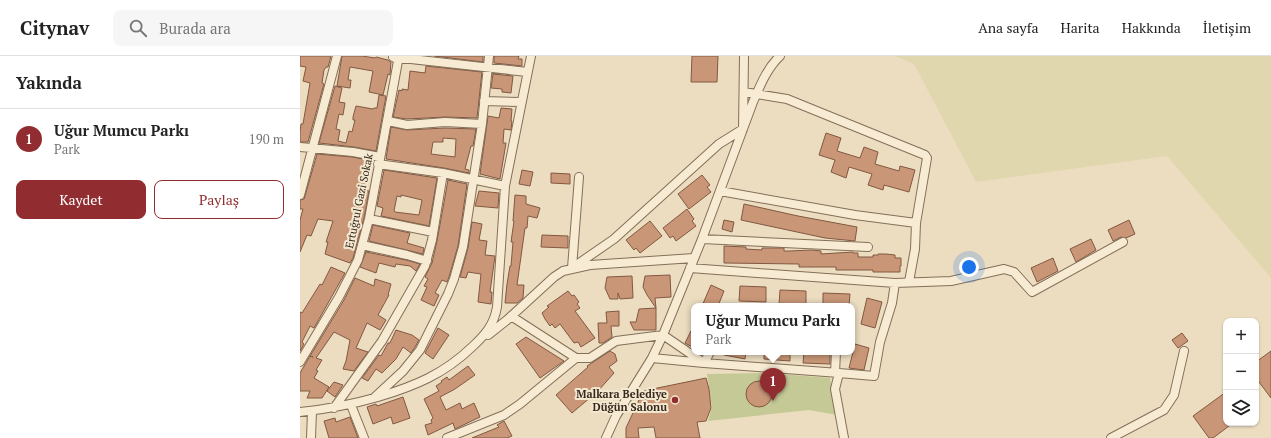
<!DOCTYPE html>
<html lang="tr">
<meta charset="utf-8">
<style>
body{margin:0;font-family:"PT Serif",serif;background:#f6f6f6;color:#222}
.controls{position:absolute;right:12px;bottom:12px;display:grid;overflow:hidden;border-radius:8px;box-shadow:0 1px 3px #0004}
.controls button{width:36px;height:36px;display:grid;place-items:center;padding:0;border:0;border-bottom:1px solid #e0e0e0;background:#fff;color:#222;font:20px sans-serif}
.you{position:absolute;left:669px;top:211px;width:14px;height:14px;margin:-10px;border:3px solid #fff;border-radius:50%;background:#1a73e8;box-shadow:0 0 0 6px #1a73e833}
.badge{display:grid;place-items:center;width:26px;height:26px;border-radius:50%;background:#912c30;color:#fff;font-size:13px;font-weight:700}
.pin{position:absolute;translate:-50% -33px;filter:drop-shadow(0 1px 2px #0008)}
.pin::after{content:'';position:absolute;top:21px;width:14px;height:12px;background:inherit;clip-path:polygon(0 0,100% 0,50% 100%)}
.popup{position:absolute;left:391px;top:247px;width:164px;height:52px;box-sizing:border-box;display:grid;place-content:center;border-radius:8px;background:#fff;filter:drop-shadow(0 1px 3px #0005);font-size:13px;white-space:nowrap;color:#767676}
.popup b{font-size:15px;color:#222}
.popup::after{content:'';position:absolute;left:50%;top:100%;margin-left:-8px;border:8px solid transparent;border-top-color:#fff}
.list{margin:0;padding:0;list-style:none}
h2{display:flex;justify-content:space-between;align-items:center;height:52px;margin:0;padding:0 16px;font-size:17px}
h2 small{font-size:13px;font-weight:400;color:#767676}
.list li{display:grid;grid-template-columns:26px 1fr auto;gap:12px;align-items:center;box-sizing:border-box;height:60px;padding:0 16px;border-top:1px solid #e0e0e0}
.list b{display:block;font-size:15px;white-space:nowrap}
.list p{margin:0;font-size:13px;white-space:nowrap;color:#767676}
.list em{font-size:13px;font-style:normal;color:#767676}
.actions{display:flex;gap:8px;padding:12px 16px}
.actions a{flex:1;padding:9px 0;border:1px solid #912c30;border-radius:8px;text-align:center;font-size:14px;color:#912c30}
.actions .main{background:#912c30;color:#fff}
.icon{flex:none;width:22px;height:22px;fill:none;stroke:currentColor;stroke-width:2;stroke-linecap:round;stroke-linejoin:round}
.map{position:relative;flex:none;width:971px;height:382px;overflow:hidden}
header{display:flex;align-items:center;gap:24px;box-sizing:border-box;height:56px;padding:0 20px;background:#fff;border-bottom:1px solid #e0e0e0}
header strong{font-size:19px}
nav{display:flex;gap:22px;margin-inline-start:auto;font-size:14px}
.search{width:280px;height:36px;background:#f6f6f6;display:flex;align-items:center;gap:10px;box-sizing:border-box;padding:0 14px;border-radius:8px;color:#767676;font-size:15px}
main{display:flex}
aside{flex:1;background:#fff}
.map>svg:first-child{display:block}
</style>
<header>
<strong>Citynav</strong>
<div class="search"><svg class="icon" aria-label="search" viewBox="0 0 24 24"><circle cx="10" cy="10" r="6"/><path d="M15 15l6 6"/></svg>Burada ara</div>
<nav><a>Ana sayfa</a><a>Harita</a><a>Hakkında</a><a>İletişim</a></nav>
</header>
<main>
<aside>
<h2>Yakında<small></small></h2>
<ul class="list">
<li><span class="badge">1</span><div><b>Uğur Mumcu Parkı</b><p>Park</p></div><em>190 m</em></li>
</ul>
<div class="actions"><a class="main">Kaydet</a><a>Paylaş</a></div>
</aside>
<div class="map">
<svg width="971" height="382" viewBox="0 0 971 382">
<rect width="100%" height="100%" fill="#ecddc1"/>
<path fill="#e1d7ae" d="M595 0H971V222L867 100 676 126 614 8Z"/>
<path fill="#c5c995" d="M466 317 530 322 537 359 509 354 408 365 412 351 407 318Z"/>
<path fill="#c99778" stroke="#825840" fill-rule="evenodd" d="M0 0H31L28 11H26L24 14 22 27 24 28 8 86H0V76L1 68H3L10 27 3 25 6 11 0 10Z
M42 0H62L75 2 76 1 88 4 91 6 90 19 88 18 83 39 69 36 73 15 50 11 48 24H51L50 32 37 30Z
M134 0H183V6Z
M194 0H219L218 3H222V10L194 7Z
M392 0H418L417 26H391Z
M126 10 182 16 177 62 145 61 107 63 93 61 99 34 102 35V33L108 34 110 15 125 17Z
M193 18 213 20 211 37 202 36V33L191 32Z
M35 30 42 32 39 46 45 47 43 59 39 58 36 73 40 74 38 85 46 87 49 75 52 76 55 64H53V61L56 50 73 53 74 52H77L79 39 86 40 76 95 54 91 19 87Z
M201 52 212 53 211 65H212L211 74 204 73 203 87H206L200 123 180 118 188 60 199 62Z
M91 71 107 74 145 72 176 73 173 90H171L165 113 169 114V117L144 112 86 103ZM143 82 156 83 155 101 131 98 133 86H143Z
M526 77 541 82 537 95 560 102 564 91 578 96 575 108 599 115 600 110 615 114 609 136 584 129 583 134 568 129 572 118 549 111 546 122 531 116 535 104 519 99Z
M17 98 52 101 73 105 68 120 65 134 69 135 64 162 53 202 50 207 25 198 28 186H26L33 165 18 163 11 180 7 179 0 196V164L3 153H0V144L4 143 5 140Z
M84 114 137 122 129 170 81 160 83 152 77 150ZM101 139 122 144 119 159 95 156 94 155 97 140 101 141Z
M222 114 233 116 230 130 219 128Z
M251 117 270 118V128L251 127Z
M402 119 410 129 407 131 411 136 389 153 378 138Z
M148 124 167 128 158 190 149 221 147 226 142 224 135 237 139 239 134 250 121 244 127 231 124 230 128 223 125 221 132 207 137 185Z
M179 135 199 137 198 152 175 150Z
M215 139 226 140V148L240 152 237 162 228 160 227 172H225L217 229H224L223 242 217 247H205L207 228 210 210H211L213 186H211L214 165H213Z
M444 148 498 160 557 171 555 185 525 182 441 164Z
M387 153 394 163 392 165 396 170 376 185 373 180 370 182 363 172Z
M424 164 434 166 432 176 422 173Z
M829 164 835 178 826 182 821 181 813 185 808 174Z
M350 165 362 180 340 197 336 192 334 194 326 184Z
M172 166 182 168 179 184 187 185 185 199 195 200 190 236H192L191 248 178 246 181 218 168 216 166 222 160 221 168 192Z
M73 169 110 177 107 187 124 192 123 198 69 185Z
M242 179 268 180V192L241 191Z
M791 183 796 194 776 206 770 193Z
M424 190 446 191V193L462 194V192H484V195H489L512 194 521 195V198L553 196V197H558V201H573V199H578V198H586L595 199V202H601V210H600V216H573V214H536V211H499V208L424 207Z
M66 196 106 204 120 208 116 215 110 210 96 208 95 211 79 207 76 217 60 211Z
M753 202 758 215 737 226 731 212Z
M31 211 45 217 14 272 10 270 2 286 4 288 0 295V256L2 257 20 228 22 229Z
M370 219 371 241 355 242 356 252 347 239 343 231 345 220Z
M332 220 333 242 320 243 318 237V243H310L305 232 307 221Z
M55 222 74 230 75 223 91 228 88 239H89L78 259 86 264 80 274 67 267 56 292 68 296 54 315 43 313 46 305 50 284 34 276 16 302 22 304 16 314 18 315 14 322 29 331 22 342H7L10 335H0V317L10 300 13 301 10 300 44 244Z
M411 229 424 235 418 250H402Z
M440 230 466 231V246L439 245Z
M480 234 506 235V250L479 249Z
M268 235 272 240 274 239 279 246 277 248 280 252 275 255 295 282 281 291 278 286 274 287 260 268 255 272 252 268 250 270 245 263 242 257 249 251 247 250Z
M523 237 550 238 549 250H523Z
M567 242 582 246 575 272 561 268Z
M356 252V274H334L330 266H336L339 253Z
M319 255V270H311L312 281 303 287H299L298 267H307L306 256Z
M394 269V292L385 287Z
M138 272 149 279 133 303 125 297Z
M96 274 112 279 119 284 115 291 111 297 103 291 96 303 82 317 76 313 68 325 62 322 79 299 81 300 88 287H90Z
M882 277 888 285 878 292 872 284Z
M226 281 264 305 240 322 216 288Z
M555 288 569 292 564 314 549 312Z
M310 295 315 298 317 305 309 311 314 317 298 335 272 357 256 339 288 311 287 310Z
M971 295V342L956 322V306Z
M424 296H446L445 303 424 299Z
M464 296H490V305L464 303Z
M504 296H530V308L503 307Z
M168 310 175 319 155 333 140 341 146 354 160 347 162 353 174 347 180 361 155 373 153 367 128 379 125 369 132 367 131 364 133 362 124 343 139 335 136 330 142 326 141 325 147 321 149 324Z
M406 322 409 333 411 352 406 365 397 366 400 382H356L354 371 338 372 339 382H326V372L343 335Z
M446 338a13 13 0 1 1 26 0a13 13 0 1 1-26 0Z
M34 326 43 329 35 341 27 335Z
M926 336V367H933L913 382H909L893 360Z
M103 341 110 362 93 368 91 361 73 368 67 351 76 348 77 350Z
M50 361 58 382H29L24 365 35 362 36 366Z
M204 365 212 380 207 382H172L199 371 197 369Z"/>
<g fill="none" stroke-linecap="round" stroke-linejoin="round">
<defs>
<path id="street" d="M93 1 227 16
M444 36 487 43 625 99 627 102 616 167 615 193 609 226
M184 45 221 46
M88 65 107 69 145 66 182 68
M0 91 53 96 80 101
M78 108 143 117 205 130
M420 135 555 159 616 167
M0 139 37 0
M69 163 133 176
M402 183 568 191
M62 189 107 199 127 205
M272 212 314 183 419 88 443 73 444 0
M272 212 279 121
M390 212 595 227 651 225 704 213 714 216 732 236 823 186
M211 260 276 302H290L316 285 363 279 404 307 539 317
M188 279 207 264 254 221 263 215 290 209 394 202
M352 302 404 307 410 296
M0 306 39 241 58 204 69 163 98 5 93 0
M535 317 536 296
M75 341 103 315 120 294 148 238 154 223 163 191 182 68 189 0
M51 349 64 382
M34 352 82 285 125 210 132 184 143 117
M0 356C29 353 50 349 78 341 115 330 144 318 172 291 185 279 194 269 197 251L205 130 231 0
M11 382 12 355
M147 382 204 359 220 348 276 302
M306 382 316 360 352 302 363 279 402 183 453 46C460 30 467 12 480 0
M544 382 535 333 539 317 574 320 580 286 592 247 595 227
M811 382 864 354 874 339 884 295"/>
</defs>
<use href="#street" stroke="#846f59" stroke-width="10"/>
<use href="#street" stroke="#f7ebd3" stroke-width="8"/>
</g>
<circle fill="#912c30" stroke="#f4e8d0" stroke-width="1.5" cx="375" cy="344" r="4"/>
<g text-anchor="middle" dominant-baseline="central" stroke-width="4" stroke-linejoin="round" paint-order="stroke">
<g font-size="11" fill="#35281d" stroke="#f4e8d0">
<text transform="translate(59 145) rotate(-78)">Ertuğrul Gazi Sokak</text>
</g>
<g font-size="11" font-weight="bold" fill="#35281d" stroke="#f4e8d0" text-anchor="end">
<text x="367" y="338">Malkara Belediye<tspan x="367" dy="13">Düğün Salonu</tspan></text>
</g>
</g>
</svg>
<div class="controls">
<button>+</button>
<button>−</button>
<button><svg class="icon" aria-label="layers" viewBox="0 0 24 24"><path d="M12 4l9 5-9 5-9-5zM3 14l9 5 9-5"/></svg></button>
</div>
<div class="you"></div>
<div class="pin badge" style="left:473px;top:345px">1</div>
<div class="popup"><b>Uğur Mumcu Parkı</b>Park</div>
</div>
</main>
